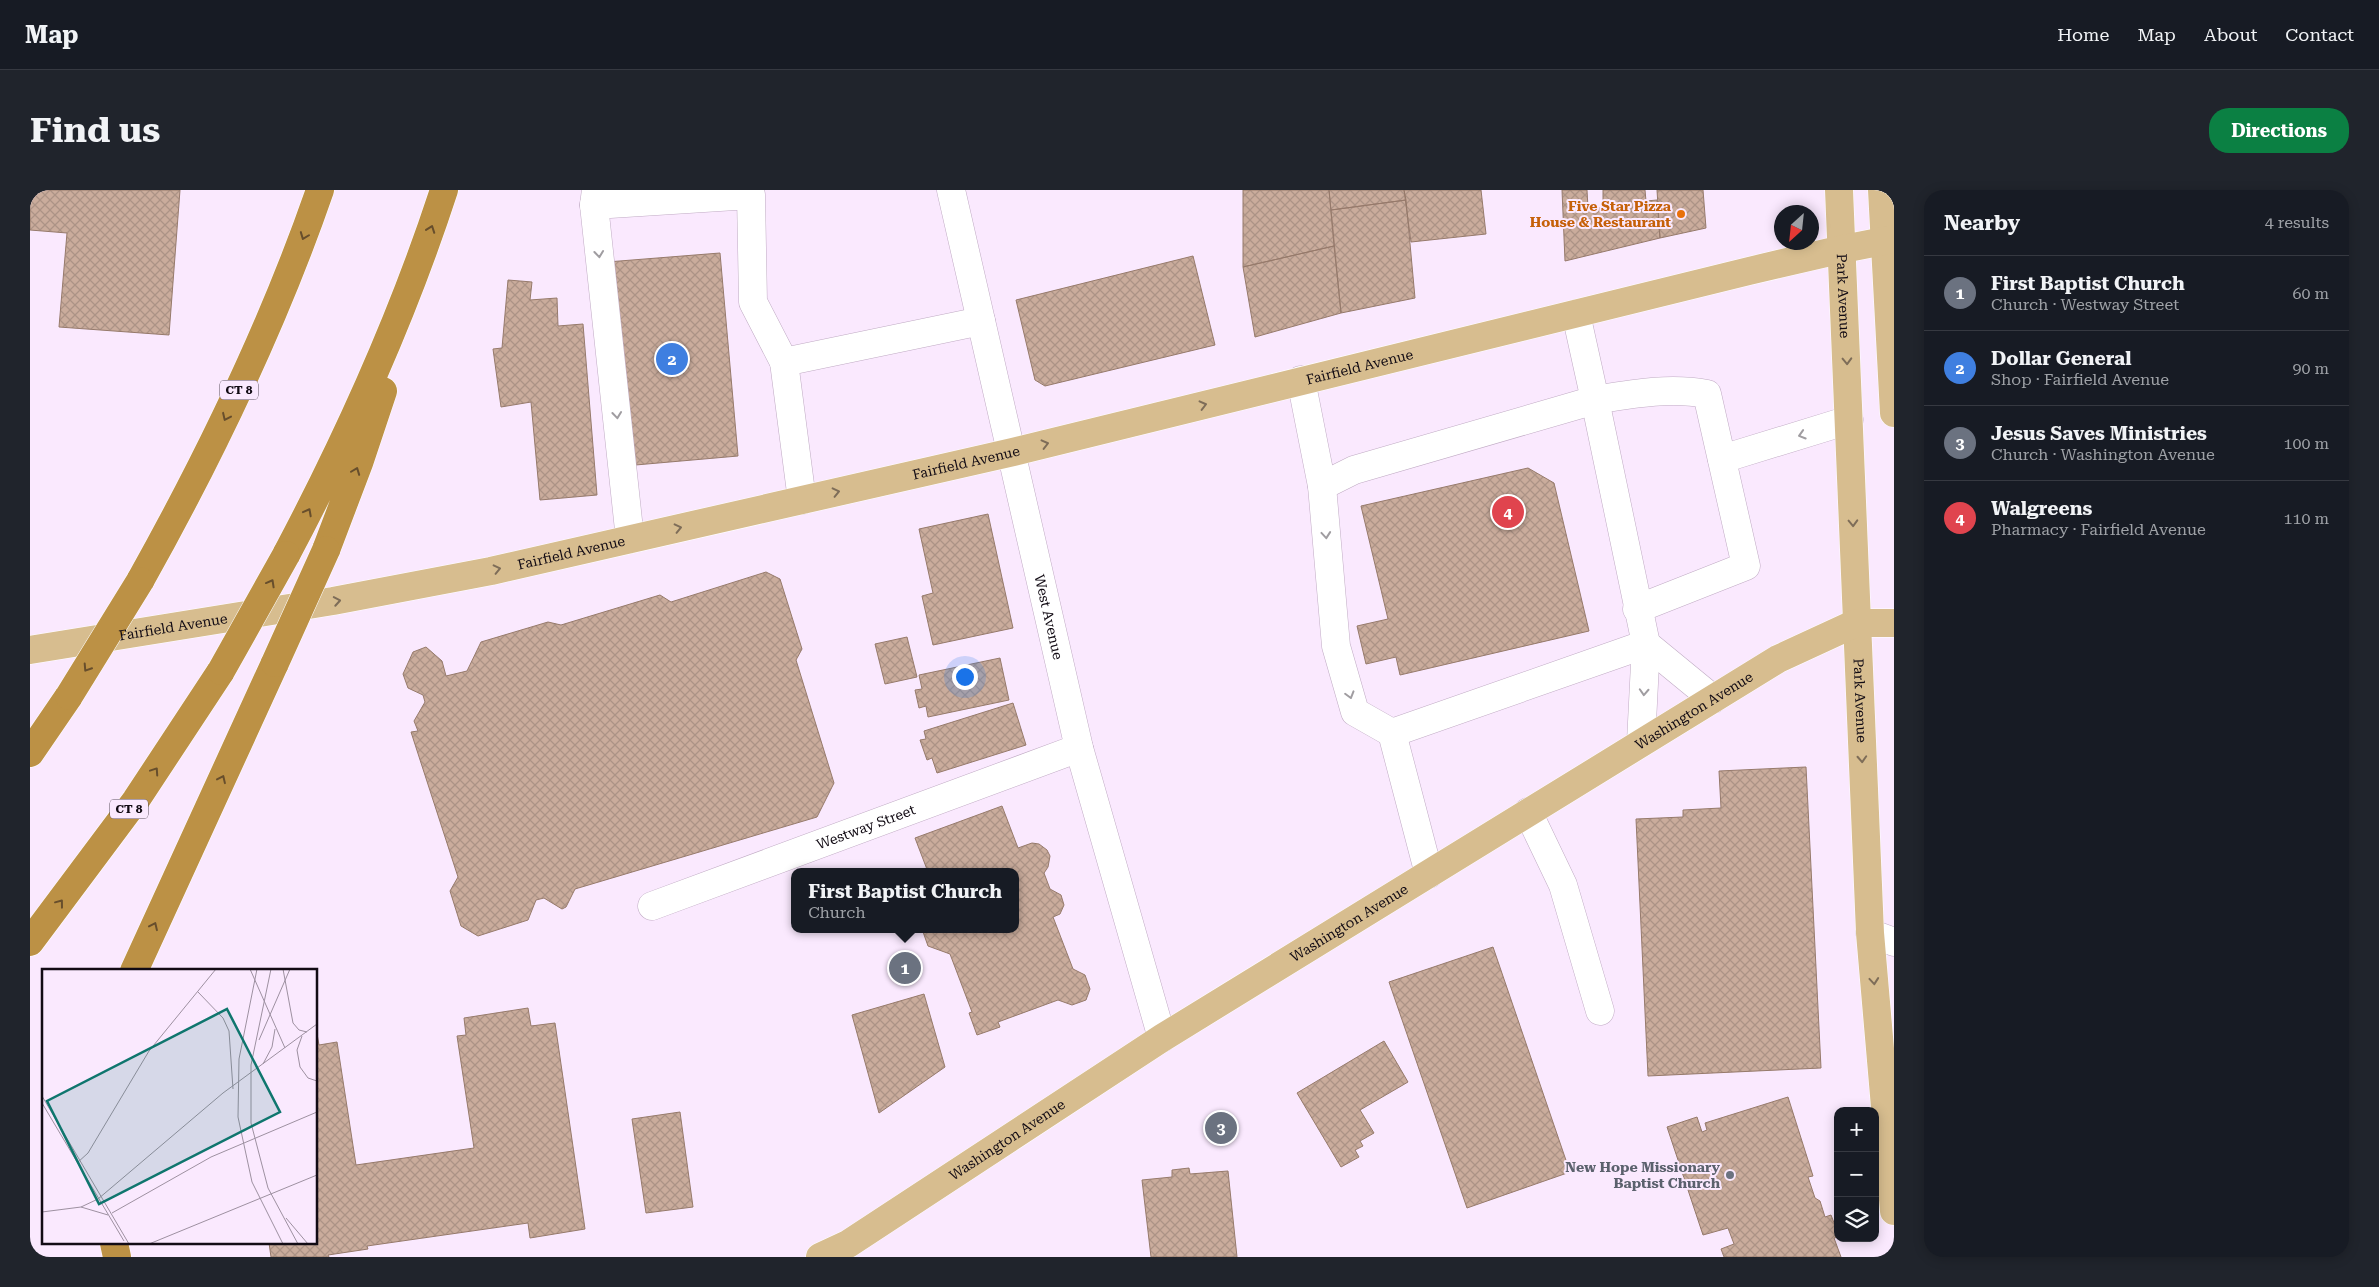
<!DOCTYPE html>
<meta charset="utf-8">
<style>
body{margin:0;font-family:"Roboto Serif",serif;background:#20242c;color:#f1f3f6}
.controls{position:absolute;right:15px;bottom:15px;display:grid;overflow:hidden;border-radius:10px;box-shadow:0 2px 12px #0003}
.controls button{width:45px;height:45px;display:grid;place-items:center;padding:0;border:0;border-bottom:1px solid #363941;background:#171b24;color:#f1f3f6;font:25px sans-serif}
.compass{position:absolute;left:1744px;top:15px;width:45px;height:45px;border-radius:50%;background:#171b24;box-shadow:0 2px 12px #0003;rotate:207deg}
.you{position:absolute;left:934px;top:486px;width:18px;height:18px;margin:-12px;border:4px solid #fff;border-radius:50%;background:#1a73e8;box-shadow:0 0 0 8px #1a73e833}
.badge{display:grid;place-items:center;width:32px;height:32px;border-radius:50%;background:#0b8043;color:#fff;font-size:16px;font-weight:700}
.pin{position:absolute;translate:-50% -50%;border:2px solid #fff;box-shadow:0 1px 5px #0006}
.popup{position:absolute;left:761px;top:678px;width:228px;height:65px;box-sizing:border-box;display:grid;place-content:center;border-radius:10px;background:#171b24;filter:drop-shadow(0 1px 4px #0005);font-size:16px;white-space:nowrap;color:#9ea1a6}
.popup b{font-size:19px;color:#f1f3f6}
.popup::after{content:'';position:absolute;left:50%;top:100%;margin-left:-10px;border:10px solid transparent;border-top-color:#171b24}
.list{margin:0;padding:0;list-style:none}
h2{display:flex;justify-content:space-between;align-items:center;height:65px;margin:0;padding:0 20px;font-size:21px}
h2 small{font-size:16px;font-weight:400;color:#9ea1a6}
.list li{display:grid;grid-template-columns:32px 1fr auto;gap:15px;align-items:center;box-sizing:border-box;height:75px;padding:0 20px;border-top:1px solid #363941}
.list b{display:block;font-size:19px;white-space:nowrap}
.list p{margin:0;font-size:16px;white-space:nowrap;color:#9ea1a6}
.list em{font-size:16px;font-style:normal;color:#9ea1a6}
.icon{flex:none;width:28px;height:28px;fill:none;stroke:currentColor;stroke-width:2;stroke-linecap:round;stroke-linejoin:round}
.map{position:relative;flex:none;width:1864px;height:1067px;overflow:hidden;border-radius:20px}
header{display:flex;align-items:center;gap:30px;box-sizing:border-box;height:70px;padding:0 25px;background:#171b24;border-bottom:1px solid #363941}
header strong{font-size:24px}
nav{display:flex;gap:28px;margin-inline-start:auto;font-size:18px}
.intro{display:flex;align-items:center;justify-content:space-between;box-sizing:border-box;height:120px;padding:0 30px}
h1{margin:0;font-size:35px}
.button{padding:12px 22px;border-radius:20px;background:#0b8043;color:#fff;font-size:18px;font-weight:700}
main{display:flex;gap:30px;padding:0 30px}
aside{flex:1;background:#171b24;border-radius:20px;box-shadow:0 2px 12px #0003}
.map>svg:first-child{display:block}
</style>
<header>
<strong>Map</strong>
<nav><a>Home</a><a>Map</a><a>About</a><a>Contact</a></nav>
</header>
<div class="intro"><h1>Find us</h1><a class="button">Directions</a></div>
<main>
<div class="map">
<svg width="1864" height="1067" viewBox="0 0 1864 1067">
<defs>
<pattern id="building-cross-hatch" width="8" height="8" patternUnits="userSpaceOnUse" patternTransform="scale(1.25)"><rect width="8" height="8" fill="#caac9c"/><path d="M0 0l8 8M0 8l8-8" fill="none" stroke="#ac9386"/></pattern>
</defs>
<rect width="100%" height="100%" fill="#fae9fe"/>
<path fill="url(#building-cross-hatch)" stroke="#967a6b" d="M0 0H150L139 145 29 137 37 43 0 40Z
M1213 0H1299L1304 56 1213 77Z
M1299 0H1374L1376 10 1301 20Z
M1374 0H1451L1456 44 1381 52Z
M1532 0H1557L1558 18H1573V0H1615L1616 11 1627 10 1630 48 1535 71Z
M1627 0H1673L1676 38 1630 48Z
M1376 10 1385 108 1311 123 1301 20Z
M1304 56 1311 123 1225 147 1213 77Z
M690 63 708 266 594 276 577 72Z
M1163 66 1185 155 1015 196 1005 190 986 110Z
M478 90 502 92 500 110 527 108 528 136 553 134 567 305 510 310 501 212 471 217 463 159 472 158Z
M1498 278 1524 293 1559 441 1370 485 1366 467 1336 474 1327 436 1358 429 1331 316Z
M958 324 983 438 903 455 892 406 903 403 889 339Z
M736 382 750 389 772 459 766 470 804 593 787 627 545 699 536 717 532 719 514 708 506 710 498 730 448 746 431 736 420 701 428 687 381 542 388 541 384 531 395 512 393 505 378 498 373 484 383 462 396 457 412 471 416 486 437 481 451 452 518 432 531 435 630 405 641 412Z
M877 447 887 487 855 494 845 454Z
M970 468 979 510 898 527 896 516 889 518 885 500 892 499 889 485Z
M983 513 996 555 907 583 902 568 897 570 890 550 896 549 894 541Z
M1776 577 1791 878 1618 886 1606 629 1653 627V620L1691 618 1689 581Z
M972 616 988 658 1002 653 1009 654 1017 660 1020 666 1018 677 1014 683 1020 699 1031 705 1034 715 1030 724 1023 727 1043 779 1055 785 1060 799 1056 810 1042 815 1028 810 968 832 970 837 947 845 939 823 942 822 920 764 898 756 892 739H985V682H898L885 648Z
M1463 757 1540 982 1437 1018 1359 792Z
M894 804 915 877 849 923 822 825Z
M498 818 501 836 525 833 555 1039 500 1048 498 1033 337 1056 338 1059 298 1065 299 1067H241L239 1053H286V838L289 855 307 852 326 975 444 958 427 846 436 845 434 828Z
M1354 851 1378 892 1330 920 1344 943 1330 951 1333 956 1325 960 1329 967 1311 977 1267 903Z
M1758 907 1783 986 1778 987 1785 1008 1790 1011 1795 1027 1801 1025 1808 1043V1047L1804 1048 1811 1067H1694L1691 1059 1704 1054 1698 1038 1673 1045 1637 937 1667 927 1672 942 1677 940 1675 933Z
M650 922 663 1017 616 1023 602 929Z
M1159 978 1160 984 1198 981 1207 1067H1121L1112 990 1142 987V980Z"/>
<g fill="none" stroke-linecap="round" stroke-linejoin="round">
<defs>
<g id="minor">
<path d="M566 0 564 15 600 349"/>
<path id="s1" d="M921 0 1049 558 1132 848"/>
<path d="M564 15 721 5 723 112 754 172"/>
<path d="M1546 124 1565 210C1602 204 1639 197 1677 204L1716 376 1607 419"/>
<path d="M1271 190 1292 296 1306 456 1325 522 1362 543 1399 684"/>
<path d="M1692 269 1819 230"/>
<path d="M1292 296 1324 280 1565 210 1616 454 1611 552"/>
<path d="M772 310 754 172 951 131"/>
<path d="M1616 454 1683 509"/>
<path d="M1362 543 1616 454"/>
<path d="M1498 622 1533 695 1570 821"/>
<path id="s2" d="M622 716 1049 558"/>
<path d="M1840 743 1864 752"/>
</g>
<g id="major">
<path id="s3" d="M1809 0 1840 743 1864 1021"/>
<path d="M1852 0 1864 223"/>
<path id="s4" d="M0 460 303 411 461 381 983 262 1719 81 1813 59 1864 49"/>
<path id="s5" d="M790 1067 818 1054 1132 848 1748 469 1826 433H1864"/>
</g>
<path id="highway" d="M296 360 329 273 353 201
M256 365C318 248 373 126 414 0
M110 391C180 266 243 136 290 0
M0 563 39 506
M0 752 106 610 191 481
M104 781 245 473
M84 1053 87 1067"/>
</defs>
<use href="#minor" stroke="#c0abc4" stroke-width="29"/>
<use href="#major" stroke="#fff" stroke-width="29"/>
<use href="#highway" stroke="#fff" stroke-width="29"/>
<use href="#minor" stroke="#fff" stroke-width="28"/>
<use href="#major" stroke="#d7bd8f" stroke-width="28"/>
<use href="#highway" stroke="#bc9145" stroke-width="28"/>
<defs>
<path id="highway-bridge" d="M245 473 296 360
M191 481 256 365
M39 506 110 391"/>
</defs>
<use href="#highway-bridge" stroke="#fff" stroke-width="29" stroke-linecap="butt"/>
<use href="#highway-bridge" stroke="#bc9145" stroke-width="28"/>
</g>
<defs><path id="oneway-chevron" d="M-2-3.5L2.5 0L-2 3.5" fill="none" stroke-width="1.6" stroke-linecap="round" stroke-linejoin="round" transform="scale(1.25)"/></defs>
<g stroke="#674e2c">
<use href="#oneway-chevron" transform="translate(401 39) rotate(-70)"/>
<use href="#oneway-chevron" transform="translate(274 46) rotate(111)"/>
<use href="#oneway-chevron" transform="translate(196 227) rotate(115)"/>
<use href="#oneway-chevron" transform="translate(326 281) rotate(-69)"/>
<use href="#oneway-chevron" transform="translate(278 322) rotate(-62)"/>
<use href="#oneway-chevron" transform="translate(241 393) rotate(-61)"/>
<use href="#oneway-chevron" transform="translate(57 478) rotate(123)"/>
<use href="#oneway-chevron" transform="translate(125 581) rotate(-56)"/>
<use href="#oneway-chevron" transform="translate(192 589) rotate(-65)"/>
<use href="#oneway-chevron" transform="translate(30 713) rotate(-53)"/>
<use href="#oneway-chevron" transform="translate(124 736) rotate(-65)"/>
</g>
<g stroke="#a09da1">
<use href="#oneway-chevron" transform="translate(569 64) rotate(84)"/>
<use href="#oneway-chevron" transform="translate(587 225) rotate(84)"/>
<use href="#oneway-chevron" transform="translate(1772 245) rotate(163)"/>
<use href="#oneway-chevron" transform="translate(1296 345) rotate(85)"/>
<use href="#oneway-chevron" transform="translate(1614 502) rotate(93)"/>
<use href="#oneway-chevron" transform="translate(1320 505) rotate(74)"/>
</g>
<g stroke="#7e6d58">
<use href="#oneway-chevron" transform="translate(1817 171) rotate(88)"/>
<use href="#oneway-chevron" transform="translate(1173 215) rotate(-14)"/>
<use href="#oneway-chevron" transform="translate(1015 254) rotate(-14)"/>
<use href="#oneway-chevron" transform="translate(806 302) rotate(-13)"/>
<use href="#oneway-chevron" transform="translate(1823 333) rotate(88)"/>
<use href="#oneway-chevron" transform="translate(648 338) rotate(-13)"/>
<use href="#oneway-chevron" transform="translate(467 379) rotate(-13)"/>
<use href="#oneway-chevron" transform="translate(307 411) rotate(-10)"/>
<use href="#oneway-chevron" transform="translate(1832 569) rotate(87)"/>
<use href="#oneway-chevron" transform="translate(1844 791) rotate(85)"/>
</g>
<circle fill="#e8710a" stroke="#fae9fe" stroke-width="2" cx="1651" cy="24" r="5"/>
<circle fill="#6b7280" stroke="#fae9fe" stroke-width="2" cx="1700" cy="985" r="5"/>
<g text-anchor="middle" dominant-baseline="central" stroke-width="4" stroke-linejoin="round" paint-order="stroke">
<g fill="#fae9fe" stroke="#584e5a" stroke-width="1">
<rect x="190" y="190.5" width="38" height="19" rx="4"/>
<rect x="80" y="609.5" width="38" height="19" rx="4"/>
</g>
<g font-size="12" font-weight="bold" fill="#120b14">
<text x="209" y="200">CT 8</text>
<text x="99" y="619">CT 8</text>
</g>
<g font-size="14" font-weight="bold" fill="#c56008" stroke="#fae9fe" text-anchor="end">
<text x="1641" y="16">Five Star Pizza<tspan x="1641" dy="16">House &amp; Restaurant</tspan></text>
</g>
<g font-size="14" fill="#120b14" stroke="#fae9fe">
<text stroke="none"><textPath href="#s3" startOffset="106">Park Avenue</textPath></text>
<text stroke="none"><textPath href="#s4" startOffset="1360">Fairfield Avenue</textPath></text>
<text stroke="none"><textPath href="#s4" startOffset="955">Fairfield Avenue</textPath></text>
<text stroke="none"><textPath href="#s4" startOffset="550">Fairfield Avenue</textPath></text>
<text stroke="none"><textPath href="#s1" startOffset="438">West Avenue</textPath></text>
<text stroke="none"><textPath href="#s4" startOffset="145">Fairfield Avenue</textPath></text>
<text stroke="none"><textPath href="#s3" startOffset="511">Park Avenue</textPath></text>
<text stroke="none"><textPath href="#s5" startOffset="1031">Washington Avenue</textPath></text>
<text stroke="none"><textPath href="#s2" startOffset="228">Westway Street</textPath></text>
<text stroke="none"><textPath href="#s5" startOffset="626">Washington Avenue</textPath></text>
<text stroke="none"><textPath href="#s5" startOffset="221">Washington Avenue</textPath></text>
</g>
<g font-size="14" font-weight="bold" fill="#5b616d" stroke="#fae9fe" text-anchor="end">
<text x="1690" y="977">New Hope Missionary<tspan x="1690" dy="16">Baptist Church</tspan></text>
</g>
</g>
<g transform="translate(12 779)">
<rect width="275" height="275" fill="#fae9fe"/>
<path fill="none" stroke="#9d90a0" stroke-width="1" d="M208 0 243 79M215 0 197 90 196 148 210 213 241 275M229 0 209 96V154L226 219 256 275M241 0 251 54 257 61 265 63M156 23 181 49 187 62 191 120M260 67 255 81 258 98 266 109 275 112M217 71 248 0M221 95 230 78 233 60M0 127 87 275M0 134 82 272M35 194 46 184 107 82 174 0M39 238 66 246M0 243 39 238 56 230 181 124 275 55M70 244 169 188 275 143M244 249 266 275M107 275 275 206"/>
<path fill="#0f766e" fill-opacity="0.15" stroke="#0f766e" stroke-width="2.5" d="M185 40 238 143 57 235 5 132Z"/>
<rect width="275" height="275" fill="none" stroke="#120b14" stroke-width="2.5"/>
</g>
</svg>
<div class="controls">
<button>+</button>
<button>−</button>
<button><svg class="icon" aria-label="layers" viewBox="0 0 24 24"><path d="M12 4l9 5-9 5-9-5zM3 14l9 5 9-5"/></svg></button>
</div>
<svg class="compass" viewBox="-18 -18 36 36"><path d="M0-13l5 13h-10z" fill="#e53935"/><path d="M0 13l5-13h-10z" fill="#9ea1a6"/></svg>
<div class="you"></div>
<div class="pin badge" style="left:875px;top:778px;background:#6b7280">1</div>
<div class="popup"><b>First Baptist Church</b>Church</div>
<div class="pin badge" style="left:642px;top:169px;background:#3f7fe0">2</div>
<div class="pin badge" style="left:1191px;top:938px;background:#6b7280">3</div>
<div class="pin badge" style="left:1478px;top:322px;background:#e0444e">4</div>
</div>
<aside>
<h2>Nearby<small>4 results</small></h2>
<ul class="list">
<li><span class="badge" style="background:#6b7280">1</span><div><b>First Baptist Church</b><p>Church · Westway Street</p></div><em>60 m</em></li>
<li><span class="badge" style="background:#3f7fe0">2</span><div><b>Dollar General</b><p>Shop · Fairfield Avenue</p></div><em>90 m</em></li>
<li><span class="badge" style="background:#6b7280">3</span><div><b>Jesus Saves Ministries</b><p>Church · Washington Avenue</p></div><em>100 m</em></li>
<li><span class="badge" style="background:#e0444e">4</span><div><b>Walgreens</b><p>Pharmacy · Fairfield Avenue</p></div><em>110 m</em></li>
</ul>
</aside>
</main>
